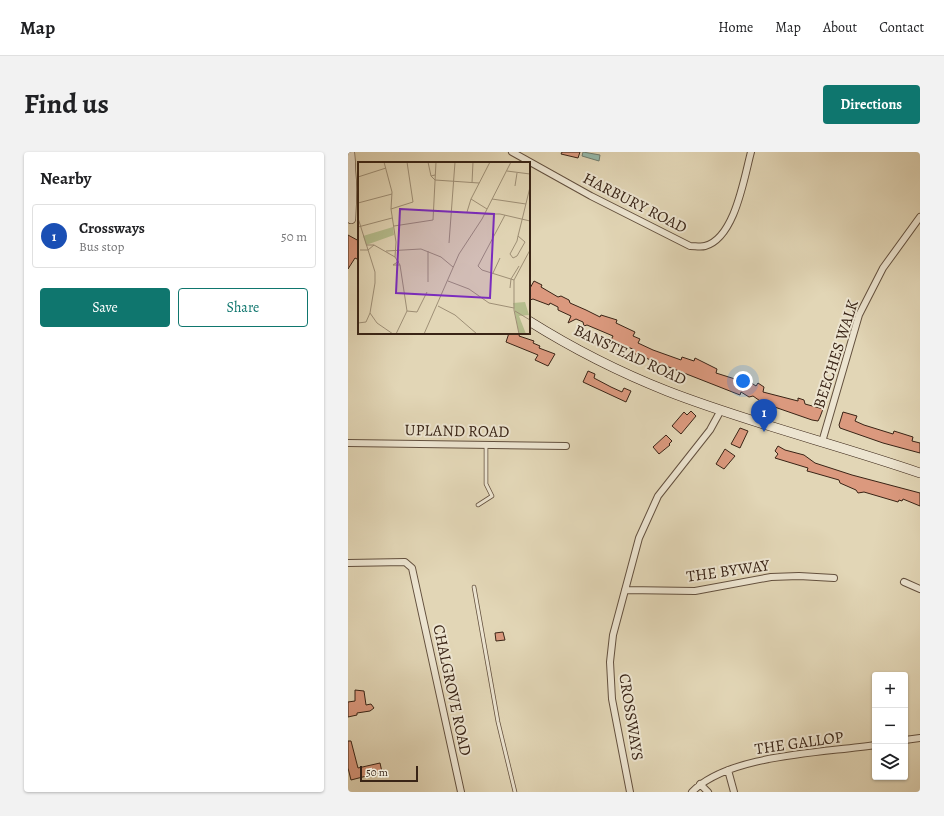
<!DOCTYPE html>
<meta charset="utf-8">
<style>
body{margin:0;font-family:Alegreya,serif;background:#f2f2f2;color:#202124}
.controls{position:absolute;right:12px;bottom:12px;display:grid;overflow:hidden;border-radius:4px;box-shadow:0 1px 3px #0004}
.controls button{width:36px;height:36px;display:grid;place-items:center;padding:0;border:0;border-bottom:1px solid #e0e0e0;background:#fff;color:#202124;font:20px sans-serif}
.scale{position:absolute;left:12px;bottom:10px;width:58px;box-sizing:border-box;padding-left:4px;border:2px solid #392416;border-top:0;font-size:11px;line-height:14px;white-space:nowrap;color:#392416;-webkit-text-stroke:3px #ece4d0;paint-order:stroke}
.you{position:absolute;left:395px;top:229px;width:14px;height:14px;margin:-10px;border:3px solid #fff;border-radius:50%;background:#1a73e8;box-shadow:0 0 0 6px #1a73e833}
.badge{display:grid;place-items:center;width:26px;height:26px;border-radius:50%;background:#0f766e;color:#fff;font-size:13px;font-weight:700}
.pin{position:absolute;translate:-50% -33px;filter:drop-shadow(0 1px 2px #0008)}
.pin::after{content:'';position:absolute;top:21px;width:14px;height:12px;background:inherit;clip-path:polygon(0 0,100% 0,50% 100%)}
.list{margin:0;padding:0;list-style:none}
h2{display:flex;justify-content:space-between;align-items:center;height:52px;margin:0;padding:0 16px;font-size:17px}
h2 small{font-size:13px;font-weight:400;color:#757577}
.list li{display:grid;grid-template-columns:26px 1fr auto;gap:12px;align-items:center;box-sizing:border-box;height:64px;margin:0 8px 8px;padding:0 8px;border:1px solid #e0e0e0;border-radius:4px}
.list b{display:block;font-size:15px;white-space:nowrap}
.list p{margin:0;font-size:13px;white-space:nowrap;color:#757577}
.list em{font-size:13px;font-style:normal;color:#757577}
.actions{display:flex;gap:8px;padding:12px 16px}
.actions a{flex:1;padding:9px 0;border:1px solid #0f766e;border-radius:4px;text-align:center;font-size:14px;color:#0f766e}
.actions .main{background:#0f766e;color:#fff}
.icon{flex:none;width:22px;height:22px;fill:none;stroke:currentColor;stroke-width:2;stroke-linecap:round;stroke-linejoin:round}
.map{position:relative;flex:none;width:572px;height:640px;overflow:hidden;border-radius:4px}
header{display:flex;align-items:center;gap:24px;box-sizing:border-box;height:56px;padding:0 20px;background:#fff;border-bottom:1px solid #e0e0e0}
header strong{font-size:19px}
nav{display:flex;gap:22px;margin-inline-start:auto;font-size:14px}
.intro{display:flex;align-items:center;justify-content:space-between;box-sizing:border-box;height:96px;padding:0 24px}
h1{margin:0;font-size:28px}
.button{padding:10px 18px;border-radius:4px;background:#0f766e;color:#fff;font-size:14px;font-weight:700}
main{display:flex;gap:24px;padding:0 24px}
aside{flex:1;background:#fff;border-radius:4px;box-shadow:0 1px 3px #0004}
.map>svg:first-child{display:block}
</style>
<header>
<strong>Map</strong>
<nav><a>Home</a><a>Map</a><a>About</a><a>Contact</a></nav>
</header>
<div class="intro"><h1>Find us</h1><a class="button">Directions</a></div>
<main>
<aside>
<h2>Nearby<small></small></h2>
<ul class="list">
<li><span class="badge" style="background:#1a4fb4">1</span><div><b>Crossways</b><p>Bus stop</p></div><em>50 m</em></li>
</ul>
<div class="actions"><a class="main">Save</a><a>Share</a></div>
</aside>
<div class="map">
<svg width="572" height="640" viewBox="0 0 572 640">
<rect width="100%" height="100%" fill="#e2d6b6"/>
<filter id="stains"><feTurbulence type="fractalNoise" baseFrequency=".005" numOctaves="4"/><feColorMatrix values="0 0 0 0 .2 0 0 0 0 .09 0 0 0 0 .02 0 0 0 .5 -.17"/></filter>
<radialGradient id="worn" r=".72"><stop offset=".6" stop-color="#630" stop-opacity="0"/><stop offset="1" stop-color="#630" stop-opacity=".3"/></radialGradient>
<path fill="#95b9ab" stroke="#707d6f" d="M235 0 252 3 251 9 234 4Z"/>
<path fill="#db997e" stroke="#392416" d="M214 0H232L230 6 213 2Z
M0 83 11 89V108L7 106 0 117Z
M186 129 194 133 193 135 210 145 213 144 221 148 222 151 238 158 252 165 253 163 269 168 268 171 287 180 285 184 292 187 290 191 305 198 333 208 334 205 346 209 347 206 369 217 368 221 387 227 391 223 408 234 410 231 416 235 415 240 450 249V246L456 248 457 252 475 257 472 265 470 269 464 268 415 251 405 244 401 245 393 240 392 243 285 201 287 198 263 188 265 184 239 173 236 174 235 170 228 167 220 171 223 164 210 158V155L202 151 201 153 185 147 182 148 181 138Z
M161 181H172L171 184 186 189 185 191 192 194 191 196 207 202 200 214 187 208 190 203 158 190Z
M240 219 247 222 246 226 263 235 274 240 276 236 283 239 278 250 235 230Z
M343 259 348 264 333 282 324 274 336 260 339 263Z
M495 260 509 264 507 269 516 273 545 282 546 279 565 285 564 289 572 291V301L535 291 492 276 491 273Z
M392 276 400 279 392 296 383 292Z
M318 283 324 289 321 292 322 293 311 302 305 295Z
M430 294 437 298 456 303 467 311 504 323 572 341V354L555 347 554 349 551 348 550 350 516 340 510 341 508 338 492 331 491 328 463 320 459 319 460 316 427 306 430 302 427 299Z
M377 297 387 304 376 317 368 312Z
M155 480 157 488 148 489 147 481Z
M7 538 16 539 18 553 23 552 26 556 22 559 9 561V563L0 565V550L7 549Z
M0 589H3L10 616 32 611 34 620 3 628 0 616Z"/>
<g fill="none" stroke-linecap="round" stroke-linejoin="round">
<defs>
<path id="lane" d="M130 353 144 344 138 332V293
M126 435 150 570 167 640"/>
<path id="street" d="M164 0 243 44 342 94C347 94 353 95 357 94 387 86 396 26 403 0
M474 290 511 163 535 116 572 65
M0 291 218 294
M0 411 57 410 64 416 113 640
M556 430 572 437
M277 438 347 439 423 425 451 424 486 426
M557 588 572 586
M380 618 386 640
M352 632 360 640
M282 640 264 547 262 510 265 483 291 386 310 344 362 278 373 258
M344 640C381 602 476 601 527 593"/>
<path id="secondary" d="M2 0 4 37 3 67
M181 169C224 196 271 220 319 239 401 271 488 292 572 321"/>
</defs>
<use href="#lane" stroke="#63503e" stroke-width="4.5"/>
<use href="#street" stroke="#63503e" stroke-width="8"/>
<use href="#secondary" stroke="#392416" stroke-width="10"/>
<use href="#lane" stroke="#ece4d0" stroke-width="3"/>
<use href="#street" stroke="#ece4d0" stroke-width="6"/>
<use href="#secondary" stroke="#ece4d0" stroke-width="9"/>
</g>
<g text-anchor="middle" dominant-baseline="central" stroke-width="4" stroke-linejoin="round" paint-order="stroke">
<g font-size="16" fill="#392416" stroke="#ece4d0">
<text transform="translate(287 51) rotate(27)">HARBURY ROAD</text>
<text transform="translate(488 202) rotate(-72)">BEECHES WALK</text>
<text transform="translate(282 203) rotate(25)">BANSTEAD ROAD</text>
<text transform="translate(109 279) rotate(1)">UPLAND ROAD</text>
<text transform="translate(380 419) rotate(-8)">THE BYWAY</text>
<text transform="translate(104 538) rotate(78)">CHALGROVE ROAD</text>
<text transform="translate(283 565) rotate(81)">CROSSWAYS</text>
<text transform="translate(451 591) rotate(-8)">THE GALLOP</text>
</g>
</g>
<g transform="translate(10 10)">
<rect width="172" height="172" fill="#e2d6b6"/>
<path d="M35 65 36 73 8 83 5 74ZM167 140 171 153 161 154 168 172H161L155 141Z" fill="#b5bd8d"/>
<path fill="none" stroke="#9e8f76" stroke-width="1" d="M26 0 34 30 33 47 38 80 37 95M70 0 73 14 77 13M149 9 172 12M73 14 77 18 121 21M0 15 28 6M114 21 115 0M157 24 159 11M134 37 168 42M0 41 34 32M33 47 55 40 49 0M129 47 113 37 132 0M109 50 113 37M126 52H142L172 59M147 53 120 104 124 108 156 118M0 56 17 110V121L12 151 8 160 0 161M36 64 75 58 78 0M0 65 34 56M160 74 167 80 159 94 155 96 152 92 159 79 160 74 164 58 172 25M91 81 97 0M8 83H16L37 95 42 103 49 149 38 172M2 88H10L16 83M28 89 63 87 83 95 95 105M70 89V120M41 99 35 103H42M135 111 142 96M90 119 111 127 131 141 156 146M152 126 153 117 161 104M80 144 97 153 119 172M49 149 59 150 69 130M157 149 172 158M12 151 19 161 35 172M66 172 101 92 124 57 153 0M161 172 156 148V118L172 88"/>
<path fill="#7b2cbf" fill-opacity="0.15" stroke="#7b2cbf" stroke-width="2" d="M42 47 136 52 132 136 38 131Z"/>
<rect width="172" height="172" fill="none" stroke="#392416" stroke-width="2"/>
</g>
<rect width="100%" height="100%" filter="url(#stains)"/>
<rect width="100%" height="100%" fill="url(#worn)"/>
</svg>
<div class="controls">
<button>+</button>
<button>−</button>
<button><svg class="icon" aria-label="layers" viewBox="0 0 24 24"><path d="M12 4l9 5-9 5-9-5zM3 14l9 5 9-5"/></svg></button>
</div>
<div class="scale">50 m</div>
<div class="you"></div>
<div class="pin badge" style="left:416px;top:280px;background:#1a4fb4">1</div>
</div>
</main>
